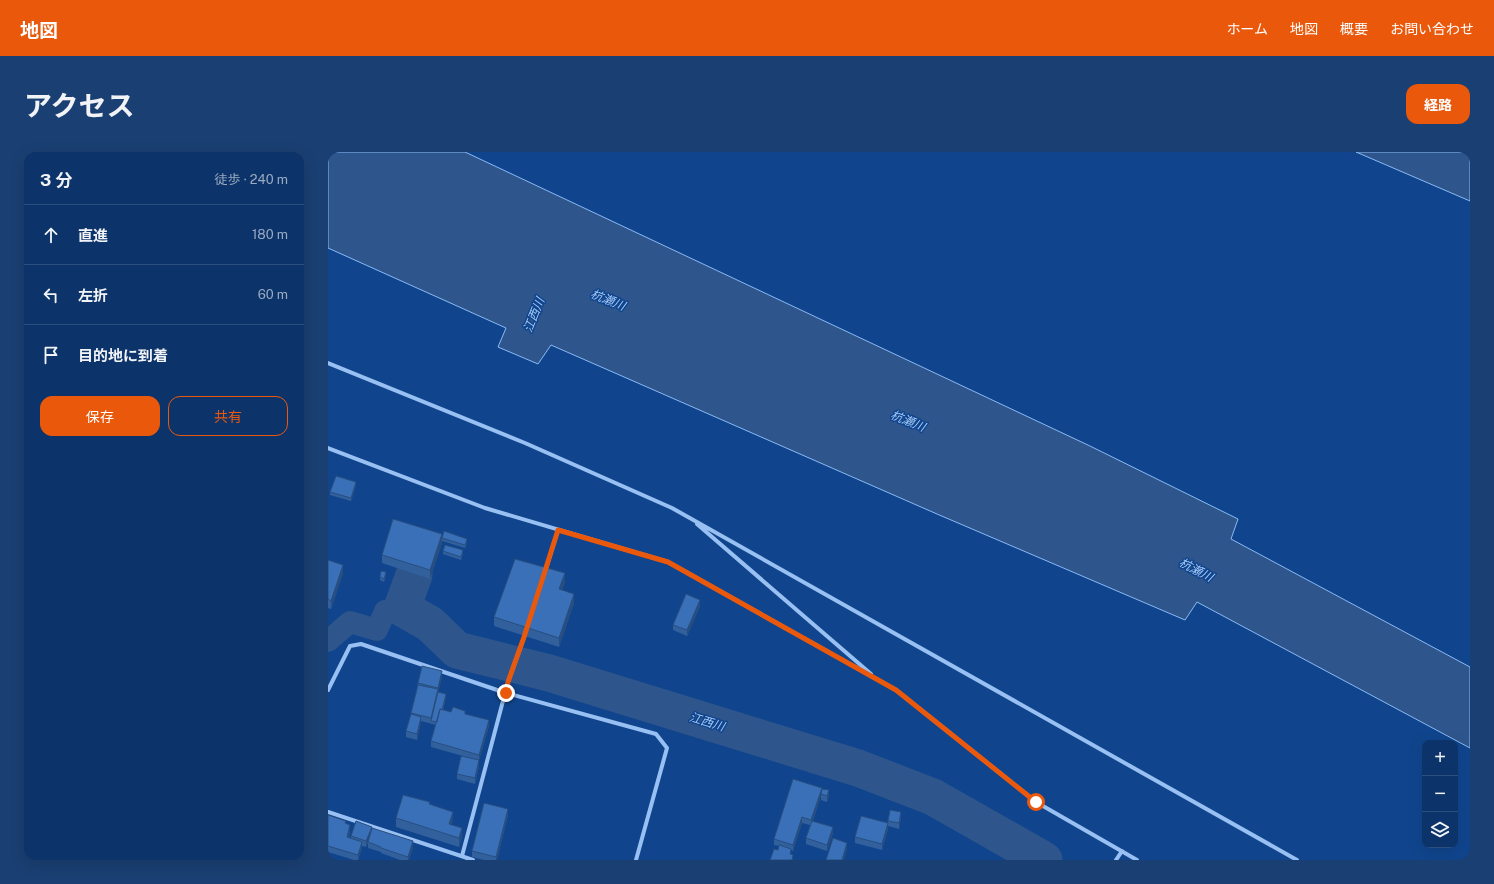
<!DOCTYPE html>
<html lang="ja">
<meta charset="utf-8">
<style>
body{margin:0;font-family:"Public Sans","Noto Sans JP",sans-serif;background:#1a3f72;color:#f1f3f6}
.controls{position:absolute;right:12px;bottom:12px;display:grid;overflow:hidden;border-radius:8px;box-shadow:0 4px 16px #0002}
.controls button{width:36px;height:36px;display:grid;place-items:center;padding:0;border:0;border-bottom:1px solid #2c4f7e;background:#0c346a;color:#f1f3f6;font:20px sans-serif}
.stop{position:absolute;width:12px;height:12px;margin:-9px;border:3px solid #ea580c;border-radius:50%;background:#fff}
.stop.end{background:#ea580c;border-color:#fff;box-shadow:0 1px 4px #0008}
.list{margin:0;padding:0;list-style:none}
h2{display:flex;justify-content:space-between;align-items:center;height:52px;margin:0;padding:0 16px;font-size:17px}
h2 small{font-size:13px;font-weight:400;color:#9aaac1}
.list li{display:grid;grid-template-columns:26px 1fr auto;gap:12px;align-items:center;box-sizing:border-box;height:60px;padding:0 16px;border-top:1px solid #2c4f7e}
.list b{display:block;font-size:15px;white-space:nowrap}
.list em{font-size:13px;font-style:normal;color:#9aaac1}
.actions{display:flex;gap:8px;padding:12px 16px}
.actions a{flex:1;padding:9px 0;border:1px solid #ea580c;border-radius:12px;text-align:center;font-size:14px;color:#ea580c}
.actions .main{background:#ea580c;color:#fff}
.icon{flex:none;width:22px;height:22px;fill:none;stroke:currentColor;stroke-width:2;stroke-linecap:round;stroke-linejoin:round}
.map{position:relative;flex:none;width:1142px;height:708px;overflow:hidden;border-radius:12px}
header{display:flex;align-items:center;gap:24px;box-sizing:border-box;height:56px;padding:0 20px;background:#ea580c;color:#fff}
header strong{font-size:19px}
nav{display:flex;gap:22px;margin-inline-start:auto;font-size:14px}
.intro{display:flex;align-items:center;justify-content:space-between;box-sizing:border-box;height:96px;padding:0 24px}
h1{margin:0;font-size:28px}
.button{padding:10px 18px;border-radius:12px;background:#ea580c;color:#fff;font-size:14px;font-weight:700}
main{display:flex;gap:24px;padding:0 24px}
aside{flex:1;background:#0c346a;border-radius:12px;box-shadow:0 4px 16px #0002}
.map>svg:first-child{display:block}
</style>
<header>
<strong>地図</strong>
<nav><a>ホーム</a><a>地図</a><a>概要</a><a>お問い合わせ</a></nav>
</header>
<div class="intro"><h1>アクセス</h1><a class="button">経路</a></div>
<main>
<aside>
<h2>3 分<small>徒歩 · 240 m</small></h2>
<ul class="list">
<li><svg class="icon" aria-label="ahead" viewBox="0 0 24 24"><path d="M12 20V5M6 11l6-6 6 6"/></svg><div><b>直進</b></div><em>180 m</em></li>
<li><svg class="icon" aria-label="left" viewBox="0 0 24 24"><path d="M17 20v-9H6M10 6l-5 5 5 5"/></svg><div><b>左折</b></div><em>60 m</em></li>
<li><svg class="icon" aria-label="arrive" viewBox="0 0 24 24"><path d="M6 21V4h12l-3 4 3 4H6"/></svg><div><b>目的地に到着</b></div></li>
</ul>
<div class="actions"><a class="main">保存</a><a>共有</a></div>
</aside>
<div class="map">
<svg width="1142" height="708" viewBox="0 0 1142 708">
<rect width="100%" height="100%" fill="#10458d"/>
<path fill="#2f568c" stroke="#8abaf6" d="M0 0H137L762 294 910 367 903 387 1142 515V596L869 450 857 468 609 362 223 193 210 212 170 195 178 176 0 96Z
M1028 0H1142V49Z"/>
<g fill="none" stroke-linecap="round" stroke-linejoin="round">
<path stroke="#2f568c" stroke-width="22" d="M0 489 22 470 49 478 57 459 74 456"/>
<path stroke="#2f568c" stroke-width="37" d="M86 423 74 456 102 472 129 498 221 521 530 616 605 645 716 708"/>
<path stroke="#98c0f2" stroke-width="4" d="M0 211 197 291 344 356 969 708
M0 296 157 356 340 410 568 538 708 650 809 708
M369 372 543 522
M217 420 230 378
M0 538 22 494 33 492 178 541 328 582 339 596 308 708
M0 660 145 708
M134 704 180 530 198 480
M788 708 794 699"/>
</g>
<path fill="#31609d" d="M28 333 23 349 2 343V340Z
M114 385 139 390 137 396 114 389V391L102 427 54 411V403Z
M115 399 135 401 133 408 115 402Z
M0 408 15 421 3 457 0 456Z
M58 423 56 430 52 428V425Z
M237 430 234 438 246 451 231 495 166 474V465Z
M372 454 359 484 345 478V473Z
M114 525 110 540 118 545 115 558 123 560 137 562 161 574 151 608V614L147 632 129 627V622L135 604 103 595V589L108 573 93 569 89 588 78 585V579L83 563 90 531Z
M494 640 501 644 499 650 493 648V643L485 669 505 681 499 699 478 692V686L482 673 474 671 465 699 463 698V703L465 708 450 698 451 694 446 693V687Z
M102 652 125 668 123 673 134 685 131 695 68 675V666Z
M0 663 18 672 22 679 21 685 23 686V684L44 678 85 695 81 708H72L53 701V700L40 696V691L38 695 34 694V696L30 708H26L0 700Z
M180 663 169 708H156L144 705V699Z
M573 666 571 677 560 674V669Z
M560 677 554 698 527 691V685Z"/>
<path fill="#284e80" d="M28 330V333L23 349V346Z
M114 382V391L102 427V418Z
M15 413V421L3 457V449Z
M237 421V430L231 446V437Z
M246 442V451L231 495V486Z
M372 448V454L359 484V478Z
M114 519V525L110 542V536Z
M118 542V545L114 563V560Z
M93 565V571L89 588V582Z
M161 568V574L151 608V603Z
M151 608V614L147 632V626Z
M494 636V641L483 674V668Z
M501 638V644L499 650V644Z
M180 657V663L169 708H168V705Z
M125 660V668L121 681V672Z
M573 660V666L571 677V671Z
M474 665V671L465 699V693Z
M560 671V677L554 698V692Z
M22 673V679L19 691V685Z
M44 675V681L38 695V689Z
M505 675V681L499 699V693Z
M134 676V685L131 695V686Z
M85 689V695L81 708H80V705Z
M34 690V696L30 708V703Z
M519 691V697L516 708H514Z"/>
<path fill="#3970b7" stroke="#284e80" d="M8 324 28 330 23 346 2 340Z
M65 367 114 382 102 418 54 403Z
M116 379 139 387 137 393 114 386Z
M117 393 135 398 133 405 115 399Z
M187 407 237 421 231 437 246 442 231 486 166 465Z
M0 408 15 413 3 449 0 447Z
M53 419 58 420 56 427 52 425Z
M358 442 372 448 359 478 345 473Z
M94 514 114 519 110 536 90 531Z
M90 533 110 537 103 566 83 561Z
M110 540 118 542 114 558 112 557 109 570 103 569Z
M125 555 137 559V562L161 568 151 603 103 589 112 557 123 560Z
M83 562 93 565 89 582 78 579Z
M133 604 151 608 147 626 129 622Z
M465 627 494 636 483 668 474 665 465 693 446 687Z
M494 637 501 638 499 644 493 642Z
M75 643 102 650 101 652 125 660 121 672 134 676 131 686 68 666Z
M156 651 180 657 168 705 144 699Z
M562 658 573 660 571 671 560 669Z
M0 663 18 669 17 671 22 673 19 685 34 690 30 703 0 694Z
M533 664 560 671 554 692 527 685Z
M28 669 44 675 38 689 23 684Z
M484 669 505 675 499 693 478 686Z
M44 676 85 689 80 705 53 696V695L40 690Z
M505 686 519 691 514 708H498Z
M451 693 463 697 462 702 465 703 464 708H442L446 697 450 698Z"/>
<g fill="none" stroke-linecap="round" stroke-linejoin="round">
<path stroke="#ea580c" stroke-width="5" d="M178 541 180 530 196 485 230 378 340 410 568 538 708 650"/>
</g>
<g text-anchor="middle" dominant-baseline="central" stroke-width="3" stroke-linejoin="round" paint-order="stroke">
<g font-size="12" font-style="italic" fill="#a4caf9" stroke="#10458d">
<text transform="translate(280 148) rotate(22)">杭瀬川</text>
<text transform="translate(206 163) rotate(-68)">江西川</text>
<text transform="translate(580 269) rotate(22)">杭瀬川</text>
<text transform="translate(868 418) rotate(28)">杭瀬川</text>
<text transform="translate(379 570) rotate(17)">江西川</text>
</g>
</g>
</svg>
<div class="controls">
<button>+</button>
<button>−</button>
<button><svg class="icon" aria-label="layers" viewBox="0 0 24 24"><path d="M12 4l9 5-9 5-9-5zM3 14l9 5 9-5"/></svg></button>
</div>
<div class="stop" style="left:708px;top:650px"></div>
<div class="stop end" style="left:178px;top:541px"></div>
</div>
</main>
